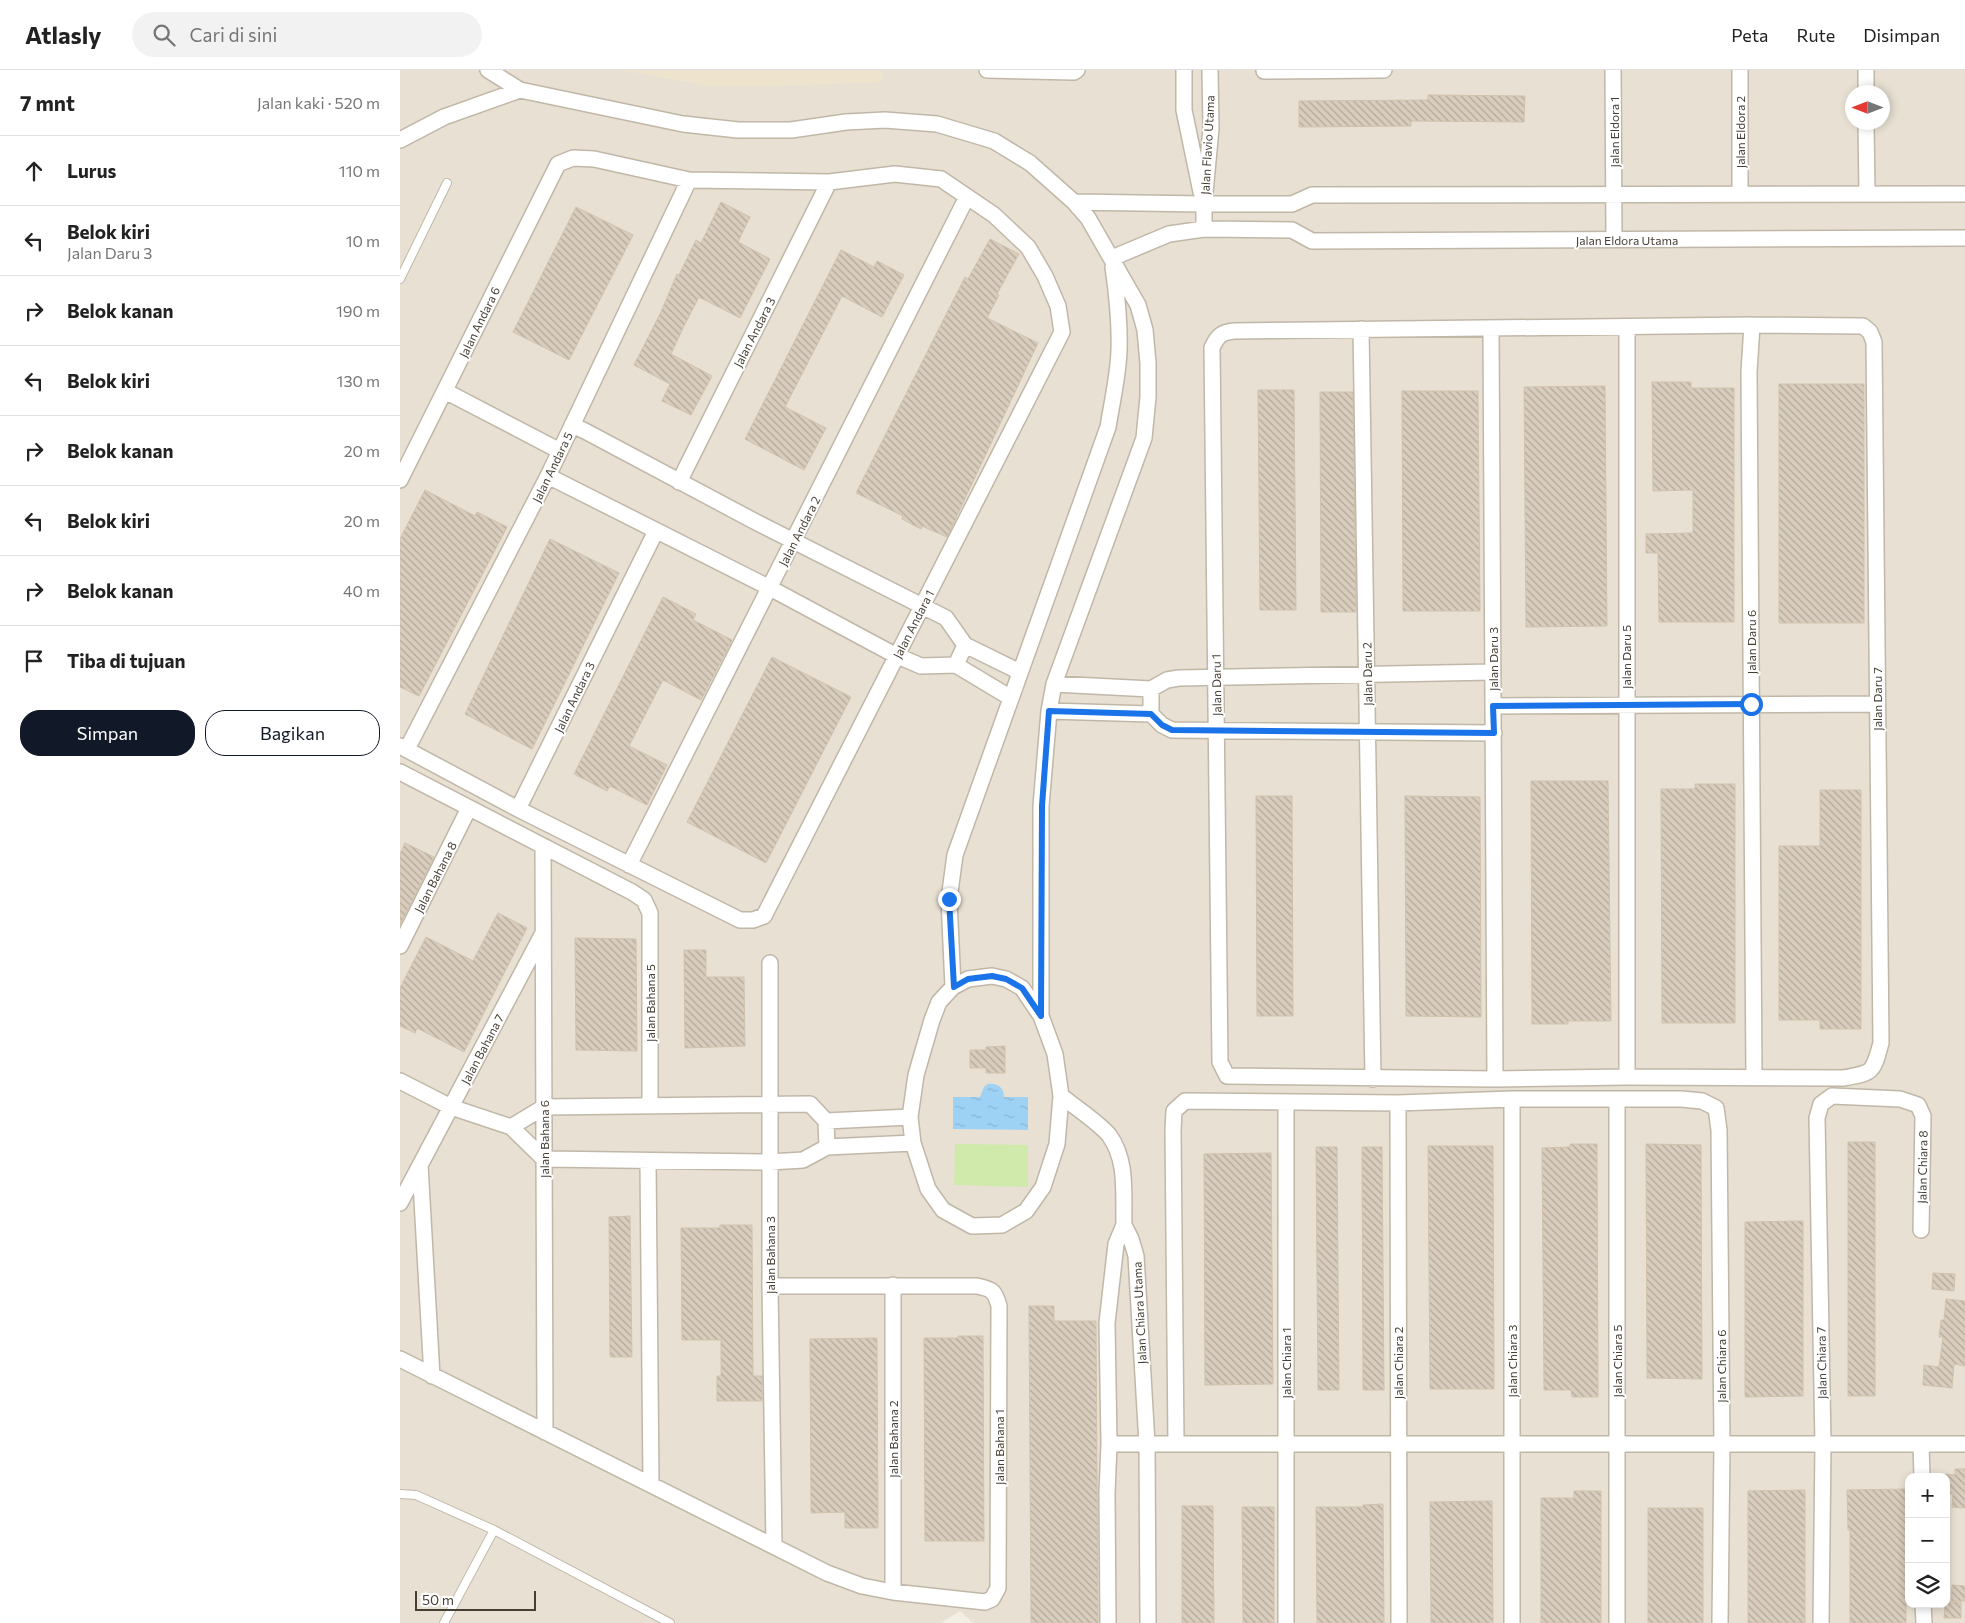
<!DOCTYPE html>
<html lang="id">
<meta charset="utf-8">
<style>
body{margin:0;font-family:Commissioner,sans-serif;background:#f2f2f2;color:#222}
.controls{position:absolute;right:15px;bottom:15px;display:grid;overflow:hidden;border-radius:10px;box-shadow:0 2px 8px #0003}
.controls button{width:45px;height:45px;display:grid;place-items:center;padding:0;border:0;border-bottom:1px solid #e0e0e0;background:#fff;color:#222;font:25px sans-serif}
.compass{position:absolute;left:1445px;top:15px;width:45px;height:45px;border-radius:50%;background:#fff;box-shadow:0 2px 8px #0003;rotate:270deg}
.scale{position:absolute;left:15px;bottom:12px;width:121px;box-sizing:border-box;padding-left:5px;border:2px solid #463f34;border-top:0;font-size:14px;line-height:18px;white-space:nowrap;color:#463f34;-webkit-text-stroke:4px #fff;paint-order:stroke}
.stop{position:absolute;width:15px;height:15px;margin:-11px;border:4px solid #1a73e8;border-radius:50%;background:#fff}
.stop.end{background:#1a73e8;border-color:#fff;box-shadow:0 1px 5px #0008}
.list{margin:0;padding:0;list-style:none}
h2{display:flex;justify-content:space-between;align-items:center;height:65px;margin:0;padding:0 20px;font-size:21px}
h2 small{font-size:16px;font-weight:400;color:#767676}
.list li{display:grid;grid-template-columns:32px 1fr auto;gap:15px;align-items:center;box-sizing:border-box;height:70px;padding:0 20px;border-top:1px solid #e0e0e0}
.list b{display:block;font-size:19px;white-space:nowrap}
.list p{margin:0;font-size:16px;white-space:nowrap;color:#767676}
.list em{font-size:16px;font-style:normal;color:#767676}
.actions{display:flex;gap:10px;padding:15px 20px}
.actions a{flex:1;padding:11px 0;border:1px solid #111827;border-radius:20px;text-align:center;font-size:18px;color:#111827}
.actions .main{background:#111827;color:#fff}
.icon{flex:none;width:28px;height:28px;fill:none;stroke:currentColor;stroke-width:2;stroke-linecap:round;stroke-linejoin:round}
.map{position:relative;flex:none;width:1565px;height:1553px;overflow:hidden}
header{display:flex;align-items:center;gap:30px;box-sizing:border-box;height:70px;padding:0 25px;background:#fff;border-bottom:1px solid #e0e0e0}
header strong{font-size:24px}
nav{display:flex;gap:28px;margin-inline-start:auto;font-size:18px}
.search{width:350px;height:45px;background:#f2f2f2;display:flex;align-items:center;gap:12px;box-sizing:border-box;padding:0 18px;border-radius:28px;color:#767676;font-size:19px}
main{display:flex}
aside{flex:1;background:#fff}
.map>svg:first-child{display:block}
</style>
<header>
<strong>Atlasly</strong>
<div class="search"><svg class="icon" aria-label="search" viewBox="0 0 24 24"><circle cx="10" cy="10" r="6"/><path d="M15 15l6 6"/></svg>Cari di sini</div>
<nav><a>Peta</a><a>Rute</a><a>Disimpan</a></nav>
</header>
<main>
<aside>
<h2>7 mnt<small>Jalan kaki · 520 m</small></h2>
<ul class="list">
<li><svg class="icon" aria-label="ahead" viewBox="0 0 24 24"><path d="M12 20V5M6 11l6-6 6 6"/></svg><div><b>Lurus</b></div><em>110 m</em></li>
<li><svg class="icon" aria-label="left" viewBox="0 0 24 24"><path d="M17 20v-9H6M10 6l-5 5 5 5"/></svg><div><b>Belok kiri</b><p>Jalan Daru 3</p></div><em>10 m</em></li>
<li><svg class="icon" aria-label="right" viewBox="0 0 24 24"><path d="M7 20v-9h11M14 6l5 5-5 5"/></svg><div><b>Belok kanan</b></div><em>190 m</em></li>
<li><svg class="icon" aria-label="left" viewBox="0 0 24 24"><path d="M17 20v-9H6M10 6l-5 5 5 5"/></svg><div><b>Belok kiri</b></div><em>130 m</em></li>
<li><svg class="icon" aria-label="right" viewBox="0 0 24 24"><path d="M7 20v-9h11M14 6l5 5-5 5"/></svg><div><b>Belok kanan</b></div><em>20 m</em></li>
<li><svg class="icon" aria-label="left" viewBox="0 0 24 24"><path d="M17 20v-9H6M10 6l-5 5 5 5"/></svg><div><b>Belok kiri</b></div><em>20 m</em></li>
<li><svg class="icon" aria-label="right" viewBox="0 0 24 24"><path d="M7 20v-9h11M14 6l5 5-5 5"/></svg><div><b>Belok kanan</b></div><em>40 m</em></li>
<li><svg class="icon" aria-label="arrive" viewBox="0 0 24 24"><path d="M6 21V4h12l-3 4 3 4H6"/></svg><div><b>Tiba di tujuan</b></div></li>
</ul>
<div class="actions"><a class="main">Simpan</a><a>Bagikan</a></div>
</aside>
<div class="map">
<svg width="1565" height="1553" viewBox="0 0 1565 1553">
<defs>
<pattern id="water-ripples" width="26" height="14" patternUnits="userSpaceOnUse" patternTransform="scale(1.25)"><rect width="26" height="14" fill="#9ed2f4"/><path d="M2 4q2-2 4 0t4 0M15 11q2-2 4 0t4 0" fill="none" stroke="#89b5d2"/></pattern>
<pattern id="building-back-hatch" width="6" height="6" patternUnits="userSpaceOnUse" patternTransform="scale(1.25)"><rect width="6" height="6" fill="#d9cdbd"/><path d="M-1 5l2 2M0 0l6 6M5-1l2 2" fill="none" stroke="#b2a89a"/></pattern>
</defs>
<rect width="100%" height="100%" fill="#f4efe5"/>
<path fill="#e8e1d3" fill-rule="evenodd" d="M0 0H1565V1553H573L560 1541 541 1553H0ZM1452 22H1482V52H1452ZM1509 1407H1546V1534H1509Z"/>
<path fill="#eee4ce" d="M221 0H482V12L368 16H310Z"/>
<path fill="#cfeaab" d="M555 1074 628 1075V1117L554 1115Z"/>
<path fill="url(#water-ripples)" d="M588 1014C597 1013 604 1017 604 1027H628V1060L553 1059V1027H580L584 1017Z"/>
<path fill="url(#building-back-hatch)" stroke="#d1c2ad" d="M1028 25 1125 26 1124 52 1011 51V56L899 57V31L1028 30Z
M321 132 350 147 338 172 370 189 340 248 299 227 284 256 271 284 312 306 291 345 262 331 270 314 234 295 261 242 277 204 279 205 296 170 301 173Z
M176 137 233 165 169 290 113 262Z
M590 169 619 184 597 224 599 225 587 248 638 273 547 467 522 456 521 459 502 449 503 446 456 423 565 207 568 209Z
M441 180 474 197 477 191 504 205 482 247 442 226 385 337 426 358 404 400 345 369Z
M1252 312H1291V318H1334V552H1259L1258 483H1246V464L1293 463V420L1253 421Z
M1379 314H1464V553H1379Z
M1205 316 1207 556 1126 557 1124 317Z
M858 320H894L896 540H860Z
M1002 321H1078L1080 541H1003Z
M920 322H953L956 542H921Z
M25 420 75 446 77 442 107 457 19 626 0 617V469Z
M150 469 219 503 132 679 65 644Z
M263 527 296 544 293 550 332 570 301 630 263 610 229 676 267 695 247 735 210 716 207 721 174 704Z
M372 587 451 627 366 793 287 752Z
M1131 711H1208L1211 951H1168V954H1132Z
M1295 714H1335V953H1262L1261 719H1295Z
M1420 720H1461V959H1420V950H1379V776H1420Z
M856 726H892L893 946H857Z
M1005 726 1080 727 1081 947 1006 946Z
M5 773 34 787 0 855V784Z
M98 843 127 858 64 982 17 958 15 963 0 956V918L26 867 73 891Z
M175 868 236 869 237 981 176 980Z
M284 880H306V907H344L345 976 285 978Z
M605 976V1003H586V998H570V980H586V977Z
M1448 1072H1475V1326H1448Z
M1170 1074H1197L1198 1327H1172L1171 1320H1144L1142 1078 1170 1077Z
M1246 1074 1301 1075 1302 1309 1247 1308Z
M1028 1076H1093L1094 1319H1030Z
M916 1077H937L939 1320H918Z
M962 1077H982L984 1320H963Z
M871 1083 873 1314 805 1315 804 1084Z
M230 1146 232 1287H210L209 1147Z
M1403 1151V1326L1345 1327V1152Z
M320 1155H352L353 1306H362V1331H317V1306H321V1270H282L281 1158H320Z
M1533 1203 1555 1204 1554 1221 1532 1219Z
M1546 1229 1565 1231V1296L1554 1294 1552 1318 1523 1315 1524 1295 1539 1297 1543 1267H1539L1541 1250H1544Z
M629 1236H654V1251H696L698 1553H631Z
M558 1266H583L584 1471H525L524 1268H558Z
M477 1268 478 1458H445V1442L411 1443 410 1269Z
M1555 1399H1565V1438L1552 1437 1553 1424H1546V1404L1555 1405Z
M1506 1419V1553H1450V1460H1448L1447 1420Z
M1405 1420V1553H1348V1421Z
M1174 1421H1201V1553H1141V1428H1174Z
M1092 1431 1093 1553H1031L1030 1432Z
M983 1434 984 1553H917L916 1437H963V1435Z
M782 1436H813L814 1553H782Z
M842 1437H874V1553H843Z
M1248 1438H1303V1553H1248Z
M1552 1515 1565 1516V1531H1551Z
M1546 1532H1561V1548H1544L1545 1534Z"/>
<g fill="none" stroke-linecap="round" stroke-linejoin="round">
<defs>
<path id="lane" d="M0 209 47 113
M0 1424 16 1425 94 1460 270 1553
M44 1553 94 1460"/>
<path id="street" d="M88 0 120 20 283 54 338 60H391L446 52 485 50 537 54 594 71 630 93 674 132 688 148 738 235 745 260 748 293V327L744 368 654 614 649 641 641 736V946L655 984 661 1026 657 1074 643 1117 626 1141 602 1155 572 1156 543 1140 528 1119 513 1073 510 1047 516 1005 532 950 539 932 553 917 568 909 592 906 606 909 622 918 641 946
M587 0 674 2 677 0
M784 0V40L801 122
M1213 0 1214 170
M1340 0V124
M1466 0V22
M864 1 984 0
M1466 52 1467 124
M0 70 44 47 120 20
M674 132 804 134H892L912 125 1565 124
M804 159V134L811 58 810 0
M712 188 769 164 804 159 892 160 912 171 1565 168
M1352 255 1463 256 1470 262 1474 272 1481 973C1473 1002 1474 1003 1443 1008L1227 1007 1095 1009 827 1006 820 992 812 278C817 266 822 262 834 261Z
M1352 255 1349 302 1354 1008
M1227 257V1007
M1091 258 1095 1009
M961 259 973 1009
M45 321 160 381
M148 406 370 518 493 584 521 596 556 595 565 575 546 548 354 451 185 361 172 355
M0 410 158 94 173 88 194 89 289 110 429 112 495 104 541 109 594 145 628 177 645 206 658 236 662 262 364 846 353 850H340L118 739 0 676
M279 412 429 112
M565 575 620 602
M556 595 611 628
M1093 602 779 608 767 610 751 619V644L762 655 772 660 1094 663
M654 614 751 619
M1093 636 1477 634
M649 641 751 644
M7 679 148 406 289 110
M0 702 232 822 244 830 250 843V1036
M118 739 256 461
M143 776 145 1362
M229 795 567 127
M0 876 69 738
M370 893V1216L374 1476
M553 917 549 829 555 785 708 357C712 332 718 307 719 281 720 253 717 225 713 197
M0 1011 51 1037 111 1057
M661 1026C674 1036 699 1053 709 1065 728 1091 723 1124 724 1155
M1112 1029V1553
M1217 1030V1553
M998 1033 999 1553
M426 1051 510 1047
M427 1077 426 1051 410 1034 144 1037 111 1057 144 1089 370 1092 403 1090 427 1077 513 1073
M248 1091 251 1413
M20 1095 32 1306
M0 1133 142 865
M0 1289 427 1503 462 1516 493 1522 585 1532 592 1529 598 1518 599 1236C595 1221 592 1219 577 1216H370
M709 1374H1565
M776 1374 773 1061 774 1041 785 1031 998 1033 1112 1029H1281L1302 1031 1316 1038 1319 1060 1322 1374 1320 1553
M1521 1374 1522 1407
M493 1522V1215
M1523 1534 1524 1553
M708 1553 707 1423 709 1374 707 1253 716 1174 724 1155 731 1169 736 1186 747 1374 748 1553
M886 1553V1032
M1421 1553 1423 1374 1417 1048 1421 1034 1432 1026 1500 1029 1518 1035 1523 1046 1521 1160"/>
</defs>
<use href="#lane" stroke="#c0b7a7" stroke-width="10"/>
<use href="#street" stroke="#c0b7a7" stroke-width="18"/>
<use href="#lane" stroke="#fff" stroke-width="8"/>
<use href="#street" stroke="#fff" stroke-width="15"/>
</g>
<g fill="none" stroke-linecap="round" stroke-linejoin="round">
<path stroke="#1a73e8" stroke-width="6" d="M549 829 554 917 568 909 592 906 606 909 622 918 641 946 642 736 649 641 751 644 762 655 772 660 1094 663 1093 636 1351 634"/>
</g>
<g text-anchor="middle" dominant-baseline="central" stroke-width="4" stroke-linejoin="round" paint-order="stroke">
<g font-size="12" fill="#463f34" stroke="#fff">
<text transform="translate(1214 62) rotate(-90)">Jalan Eldora 1</text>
<text transform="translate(1340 62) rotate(-90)">Jalan Eldora 2</text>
<text transform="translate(807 75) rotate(-87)">Jalan Flavio Utama</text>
<text x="1227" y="170">Jalan Eldora Utama</text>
<text transform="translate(79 252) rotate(-64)">Jalan Andara 6</text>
<text transform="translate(354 262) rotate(-63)">Jalan Andara 3</text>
<text transform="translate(152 397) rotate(-64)">Jalan Andara 5</text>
<text transform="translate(399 461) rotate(-63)">Jalan Andara 2</text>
<text transform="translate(513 554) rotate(-63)">Jalan Andara 1</text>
<text transform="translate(1351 572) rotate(-90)">Jalan Daru 6</text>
<text transform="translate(1226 587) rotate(-90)">Jalan Daru 5</text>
<text transform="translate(1093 589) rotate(-90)">Jalan Daru 3</text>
<text transform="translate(967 604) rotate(-91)">Jalan Daru 2</text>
<text transform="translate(816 615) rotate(-91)">Jalan Daru 1</text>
<text transform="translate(174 627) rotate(-64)">Jalan Andara 3</text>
<text transform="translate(1477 629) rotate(-90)">Jalan Daru 7</text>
<text transform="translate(35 807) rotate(-63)">Jalan Bahana 8</text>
<text transform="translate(250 933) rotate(-90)">Jalan Bahana 5</text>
<text transform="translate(82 979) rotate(-62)">Jalan Bahana 7</text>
<text transform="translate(144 1069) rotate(-90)">Jalan Bahana 6</text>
<text transform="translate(1522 1097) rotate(-89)">Jalan Chiara 8</text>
<text transform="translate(370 1185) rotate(-90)">Jalan Bahana 3</text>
<text transform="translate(739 1243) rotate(-93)">Jalan Chiara Utama</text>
<text transform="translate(1112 1291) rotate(-90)">Jalan Chiara 3</text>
<text transform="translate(1217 1291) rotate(-90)">Jalan Chiara 5</text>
<text transform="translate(886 1293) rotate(-90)">Jalan Chiara 1</text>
<text transform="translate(998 1293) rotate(-90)">Jalan Chiara 2</text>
<text transform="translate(1421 1293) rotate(-91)">Jalan Chiara 7</text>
<text transform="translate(1321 1296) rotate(-90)">Jalan Chiara 6</text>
<text transform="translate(493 1369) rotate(-90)">Jalan Bahana 2</text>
<text transform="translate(599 1377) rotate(-90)">Jalan Bahana 1</text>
</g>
</g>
</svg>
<div class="controls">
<button>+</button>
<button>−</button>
<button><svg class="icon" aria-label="layers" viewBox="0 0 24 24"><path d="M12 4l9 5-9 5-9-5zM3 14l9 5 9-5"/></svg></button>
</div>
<svg class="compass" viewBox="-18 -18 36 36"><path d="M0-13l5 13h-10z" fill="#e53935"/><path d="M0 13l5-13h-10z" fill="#767676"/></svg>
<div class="scale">50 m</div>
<div class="stop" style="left:1351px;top:634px"></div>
<div class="stop end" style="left:549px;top:829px"></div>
</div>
</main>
